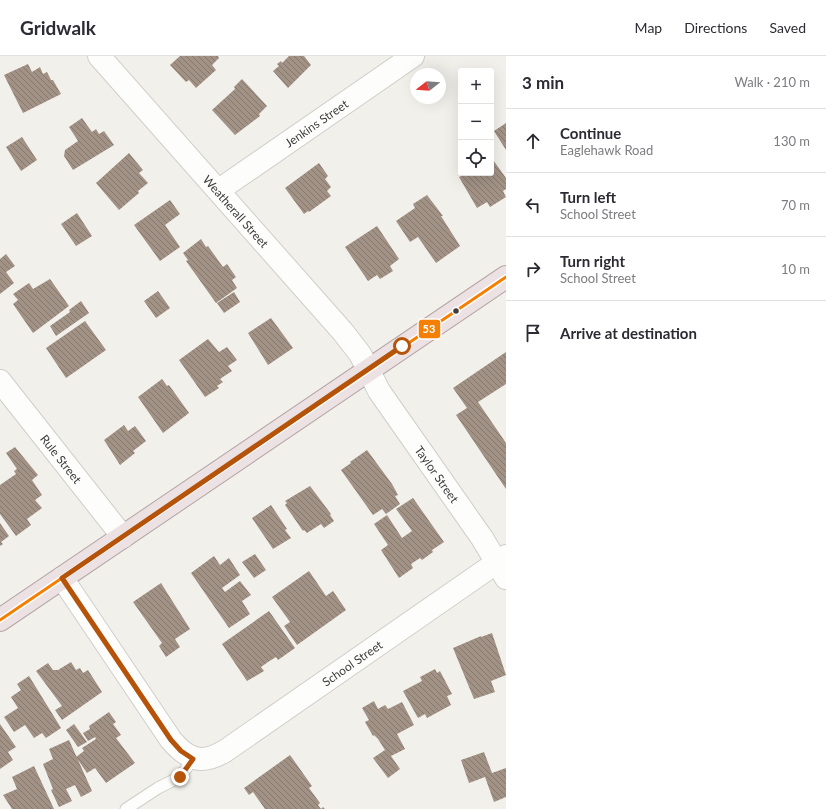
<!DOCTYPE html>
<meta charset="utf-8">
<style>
body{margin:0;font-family:Lato,sans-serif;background:#f7f7f7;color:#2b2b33}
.controls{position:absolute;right:12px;top:12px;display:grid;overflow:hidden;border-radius:4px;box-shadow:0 4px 16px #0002}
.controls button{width:36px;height:36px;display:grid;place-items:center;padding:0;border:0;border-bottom:1px solid #e1e1e2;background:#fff;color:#2b2b33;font:20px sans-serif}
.compass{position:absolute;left:410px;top:12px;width:36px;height:36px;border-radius:50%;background:#fff;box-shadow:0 4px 16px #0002;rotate:253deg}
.stop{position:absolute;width:12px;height:12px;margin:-9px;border:3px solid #b45309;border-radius:50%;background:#fff}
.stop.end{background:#b45309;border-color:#fff;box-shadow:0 1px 4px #0008}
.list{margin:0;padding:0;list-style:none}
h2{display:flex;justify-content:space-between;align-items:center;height:52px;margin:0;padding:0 16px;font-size:17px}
h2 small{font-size:13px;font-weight:400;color:#7c7c81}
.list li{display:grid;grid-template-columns:26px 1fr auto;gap:12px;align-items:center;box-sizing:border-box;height:64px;padding:0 16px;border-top:1px solid #e1e1e2}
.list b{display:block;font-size:15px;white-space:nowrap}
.list p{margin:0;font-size:13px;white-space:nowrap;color:#7c7c81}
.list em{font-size:13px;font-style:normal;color:#7c7c81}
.icon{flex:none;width:22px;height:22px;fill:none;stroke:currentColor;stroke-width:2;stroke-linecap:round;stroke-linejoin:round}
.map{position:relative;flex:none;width:506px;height:753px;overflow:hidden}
header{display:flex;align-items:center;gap:24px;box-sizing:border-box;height:56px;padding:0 20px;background:#fff;border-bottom:1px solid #e1e1e2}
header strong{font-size:19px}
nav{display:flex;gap:22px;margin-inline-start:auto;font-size:14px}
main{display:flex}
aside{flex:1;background:#fff}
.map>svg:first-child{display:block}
</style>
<header>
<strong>Gridwalk</strong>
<nav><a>Map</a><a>Directions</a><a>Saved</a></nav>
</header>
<main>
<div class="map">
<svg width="506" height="753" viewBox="0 0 506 753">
<defs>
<pattern id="building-back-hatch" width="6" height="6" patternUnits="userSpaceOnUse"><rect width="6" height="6" fill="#a29286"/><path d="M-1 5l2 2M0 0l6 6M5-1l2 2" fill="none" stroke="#85786f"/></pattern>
</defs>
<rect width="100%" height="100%" fill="#f2f0ea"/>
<path fill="url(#building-back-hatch)" d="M180 0H218L219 2 212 9 216 14 196 32 189 24 186 26 170 9Z
M289 0H304L311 9 288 32 273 15 279 10 277 8 281 5 282 7Z
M28 8 32 16 40 11 43 18 47 16 51 24H53L61 38 23 57 4 19Z
M242 23 267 50 259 58 260 60 235 79 212 54 235 33 234 31Z
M82 62 92 76 96 73 99 78 104 75 114 89 73 114 64 100 65 94 78 85 69 71Z
M506 67V94L494 75Z
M22 81 37 104 21 115 6 91Z
M129 97 143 114 139 117 148 127 138 135 139 137 119 154 96 127Z
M491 101 506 122V133L503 135 506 141 490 151 487 146 477 152 459 121 466 117H491Z
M319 107 328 120 325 123 331 131 327 135 331 140 309 156 308 155 304 158 285 132Z
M427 139 443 160H441L460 190 436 207 418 181 410 186 396 165 415 152 413 148Z
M170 144 180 158 165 169 180 191 160 205 134 169Z
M77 157 92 180 76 190 61 168Z
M377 170 399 203 390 210 393 215 380 223 377 219 368 225 345 191Z
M201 183 206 191 208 190 223 211 227 208 236 221 232 224 237 232 216 247 186 205 188 204 183 197Z
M6 198 15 210 6 216 14 227 0 238V203Z
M50 223 69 250 33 277 13 248 18 244 13 238 29 227 33 233Z
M158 235 170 252 156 262 144 245Z
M234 236 240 246 224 257 217 247Z
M81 245 89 257 56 280 50 270 70 256 69 254Z
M271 262 293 292 268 309 248 277Z
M85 265 106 294 66 322 46 292Z
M208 283 219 296 227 291 237 304 228 310 232 315 220 323 223 326 217 330 219 332 205 341 179 304Z
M506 296V328L478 346 506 387V433L456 359 467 352 453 332Z
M162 323 167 330 169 329 189 357 163 377 138 341Z
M124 369 128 375 135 370 146 385 133 395 135 397 120 409 104 384Z
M15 391 38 419 32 424 42 439 35 444 42 452 27 463 31 469 16 480 0 458V429L16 418 14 415 17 413 6 397Z
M367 394 392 428 398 439 395 440 400 448 386 458 382 453 373 459 341 414 351 407 350 406Z
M310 430 331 458 330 459 334 465 324 472 321 468 307 477 304 474 303 475 285 449 287 447 285 445Z
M413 442 444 486 432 494 433 496 422 504 420 502 411 508 413 512 399 522 381 494 388 489 374 468 387 459 402 482 412 475 396 453Z
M271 449 287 473 285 474 291 482 273 493 252 462Z
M0 467 9 480 1 486 3 488 0 490Z
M255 498 266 514 254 522 242 506Z
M214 500 220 509 229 502 240 519 222 532 225 536 240 525 251 539 242 545 250 558 229 572 191 517Z
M309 515 326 540 333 535 346 554 297 589 284 570 290 566 272 541Z
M161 527 190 573 175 583 180 591 166 601 159 590 162 587 133 546Z
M269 555 295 592 278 604 276 601 268 606 261 611 264 615 247 625 222 588Z
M492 577 506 619 491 625 495 636 474 643 453 592 481 580V581Z
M71 606 76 614 80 612 83 617 88 614 102 636 62 664 55 654 62 650 36 615 48 607 53 614H58Z
M435 613 437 617 440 615 452 638 447 640 451 649 427 662 425 658 418 662 403 635 422 625 420 621Z
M29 620 61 672 46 682 42 677 34 682 25 669 14 676 4 661 18 652 11 641 21 634 17 628Z
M374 645 378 653 385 649 388 653 402 646 414 669 397 678 405 693 391 700 400 713 388 722 373 702 385 694 378 683 374 679 373 680 365 666 369 664 362 652Z
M109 656 116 666 113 668 121 679 116 682 135 707 106 727 95 712 87 717 76 701 84 695 82 692 96 683 95 681 88 685 83 677 90 673 89 670Z
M0 668 16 691 8 696 13 704 0 713Z
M74 668 87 686 78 691 66 674Z
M69 684 92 735 81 741 75 729 66 733 72 745 59 751 51 734 53 733 43 708 53 703 49 693Z
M484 696 492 717 506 712V741L494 746 485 721 469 727 461 704Z
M290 699 312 730 309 732 320 747 318 749 321 753 323 751 325 753H265L253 736 249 739 244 732Z
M34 710 54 753H12L3 739 17 733 12 721Z"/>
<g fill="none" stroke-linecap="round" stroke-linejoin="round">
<defs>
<path id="lane" d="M126 753 158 732 180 721 193 703"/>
<g id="street">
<path id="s1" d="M99 0 343 276 360 298 368 313"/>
<path id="s2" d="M219 134 413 0"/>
<path id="s3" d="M0 325 123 481"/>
<path id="s4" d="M62 522 171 684C188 704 202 709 225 695L506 500"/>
</g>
<g id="secondary">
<path id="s5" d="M368 313 379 335 482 482 506 522"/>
</g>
<path id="primary" d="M0 564 506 221"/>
</defs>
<use href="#lane" stroke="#d0ceca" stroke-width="13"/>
<use href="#street" stroke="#d0ceca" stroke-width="24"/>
<use href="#secondary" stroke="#d0ceca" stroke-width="24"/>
<use href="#primary" stroke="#b6a5a5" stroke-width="24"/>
<use href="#lane" stroke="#fdfdfc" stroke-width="11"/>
<use href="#street" stroke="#fdfdfc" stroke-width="22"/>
<use href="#secondary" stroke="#fdfdfc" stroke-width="22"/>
<use href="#primary" stroke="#ece2e3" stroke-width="22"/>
<defs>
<path id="bus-1" d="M0 564 506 221"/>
</defs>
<use href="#bus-1" stroke="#fefefe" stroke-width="6"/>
<use href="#bus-1" stroke="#f57f03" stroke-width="3"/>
</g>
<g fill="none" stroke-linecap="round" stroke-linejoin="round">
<path stroke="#b45309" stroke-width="5" d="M180 721 193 703 181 695 171 684 62 522 402 290"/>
</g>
<circle fill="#3f3d39" stroke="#fefefe" stroke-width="1.5" cx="456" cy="255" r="3.5"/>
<g text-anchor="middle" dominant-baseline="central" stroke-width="4" stroke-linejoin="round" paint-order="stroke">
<g font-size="12" fill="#3f3d39" stroke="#fefefe">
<text stroke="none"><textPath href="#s2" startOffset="118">Jenkins Street</textPath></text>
<text stroke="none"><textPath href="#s1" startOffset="207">Weatherall Street</textPath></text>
<text stroke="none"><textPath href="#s3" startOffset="99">Rule Street</textPath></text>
<text stroke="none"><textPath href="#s5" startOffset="126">Taylor Street</textPath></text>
<text stroke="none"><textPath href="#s4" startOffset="412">School Street</textPath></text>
</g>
</g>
<rect stroke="#fefefe" stroke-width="1.5" x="418" y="263" width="23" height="20" rx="4" fill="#f57f03"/>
<g font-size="11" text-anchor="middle" font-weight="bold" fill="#fff">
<text x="429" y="277">53</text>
</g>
</svg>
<div class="controls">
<button>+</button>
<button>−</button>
<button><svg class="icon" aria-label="locate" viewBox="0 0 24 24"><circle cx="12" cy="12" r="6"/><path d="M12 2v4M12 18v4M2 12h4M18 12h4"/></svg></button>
</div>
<svg class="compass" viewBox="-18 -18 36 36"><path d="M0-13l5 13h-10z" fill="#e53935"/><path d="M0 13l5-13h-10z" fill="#7c7c81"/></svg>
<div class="stop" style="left:402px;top:290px"></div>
<div class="stop end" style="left:180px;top:721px"></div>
</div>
<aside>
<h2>3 min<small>Walk · 210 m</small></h2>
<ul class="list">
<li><svg class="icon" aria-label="ahead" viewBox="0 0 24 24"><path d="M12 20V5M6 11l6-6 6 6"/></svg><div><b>Continue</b><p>Eaglehawk Road</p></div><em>130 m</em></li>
<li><svg class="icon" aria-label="left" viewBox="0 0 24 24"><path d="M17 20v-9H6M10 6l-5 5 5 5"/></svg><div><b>Turn left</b><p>School Street</p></div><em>70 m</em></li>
<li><svg class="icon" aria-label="right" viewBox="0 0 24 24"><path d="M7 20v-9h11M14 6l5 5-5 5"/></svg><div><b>Turn right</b><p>School Street</p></div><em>10 m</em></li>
<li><svg class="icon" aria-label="arrive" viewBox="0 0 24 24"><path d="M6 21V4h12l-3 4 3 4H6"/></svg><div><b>Arrive at destination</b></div></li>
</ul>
</aside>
</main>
